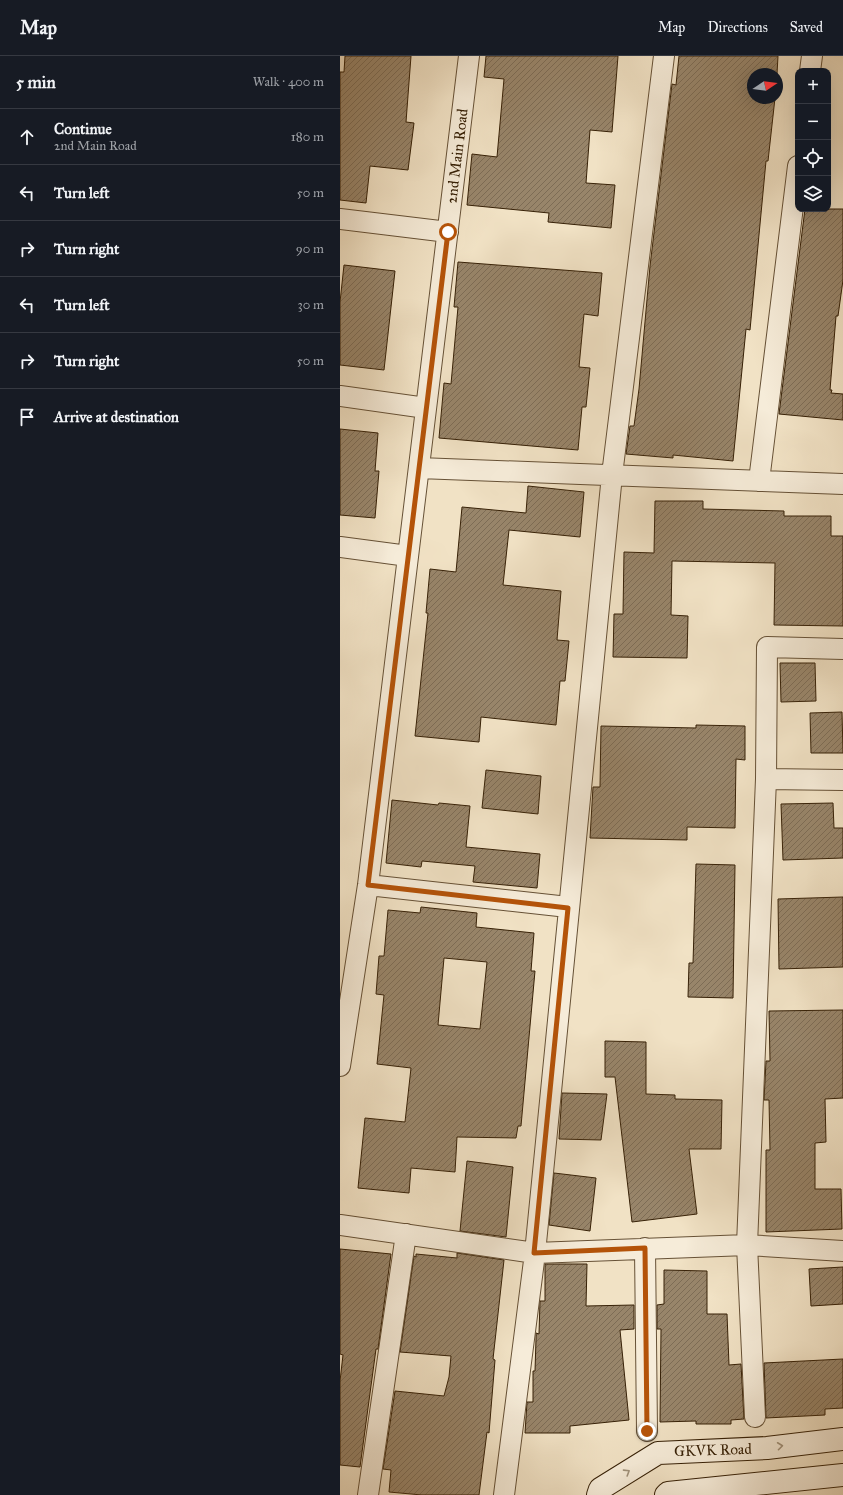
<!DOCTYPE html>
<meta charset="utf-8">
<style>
body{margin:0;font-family:"IM FELL Great Primer",serif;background:#20242c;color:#f1f3f6}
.controls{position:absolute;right:12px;top:12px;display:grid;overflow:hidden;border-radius:8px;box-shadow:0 4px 16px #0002}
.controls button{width:36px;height:36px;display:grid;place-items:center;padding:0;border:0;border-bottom:1px solid #363941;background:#171b24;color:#f1f3f6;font:20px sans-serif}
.compass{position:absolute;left:407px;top:12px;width:36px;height:36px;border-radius:50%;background:#171b24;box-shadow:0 4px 16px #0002;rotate:77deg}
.stop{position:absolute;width:12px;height:12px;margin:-9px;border:3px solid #b45309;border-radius:50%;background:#fff}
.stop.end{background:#b45309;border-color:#fff;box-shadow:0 1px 4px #0008}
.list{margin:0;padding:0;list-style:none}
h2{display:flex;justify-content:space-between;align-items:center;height:52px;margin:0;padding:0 16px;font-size:17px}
h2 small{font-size:13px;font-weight:400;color:#9ea1a6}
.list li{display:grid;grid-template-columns:26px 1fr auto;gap:12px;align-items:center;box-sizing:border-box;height:56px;padding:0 16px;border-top:1px solid #363941}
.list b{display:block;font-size:15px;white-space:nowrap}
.list p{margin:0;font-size:13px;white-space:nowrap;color:#9ea1a6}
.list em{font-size:13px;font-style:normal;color:#9ea1a6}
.icon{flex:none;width:22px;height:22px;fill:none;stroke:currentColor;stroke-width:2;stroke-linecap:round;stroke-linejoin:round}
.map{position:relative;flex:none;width:503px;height:1439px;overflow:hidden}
header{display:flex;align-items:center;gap:24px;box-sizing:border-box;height:56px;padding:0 20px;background:#171b24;border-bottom:1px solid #363941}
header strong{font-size:19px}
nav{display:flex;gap:22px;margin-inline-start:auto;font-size:14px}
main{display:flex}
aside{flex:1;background:#171b24}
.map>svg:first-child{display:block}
</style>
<header>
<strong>Map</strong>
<nav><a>Map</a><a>Directions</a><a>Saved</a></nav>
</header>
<main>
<aside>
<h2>5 min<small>Walk · 400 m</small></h2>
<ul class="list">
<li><svg class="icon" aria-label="ahead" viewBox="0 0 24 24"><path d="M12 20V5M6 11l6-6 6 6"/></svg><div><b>Continue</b><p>2nd Main Road</p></div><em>180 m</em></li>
<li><svg class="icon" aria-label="left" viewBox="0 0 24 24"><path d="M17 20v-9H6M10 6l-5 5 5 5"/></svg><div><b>Turn left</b></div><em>50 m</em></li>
<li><svg class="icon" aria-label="right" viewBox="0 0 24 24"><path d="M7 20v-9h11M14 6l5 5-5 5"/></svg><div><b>Turn right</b></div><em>90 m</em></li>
<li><svg class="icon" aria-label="left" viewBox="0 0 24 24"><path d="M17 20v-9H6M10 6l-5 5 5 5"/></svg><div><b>Turn left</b></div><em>30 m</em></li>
<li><svg class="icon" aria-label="right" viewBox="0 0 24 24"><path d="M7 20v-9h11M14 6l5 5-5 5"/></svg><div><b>Turn right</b></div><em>50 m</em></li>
<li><svg class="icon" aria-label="arrive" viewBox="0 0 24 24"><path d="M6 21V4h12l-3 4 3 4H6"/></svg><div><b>Arrive at destination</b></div></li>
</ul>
</aside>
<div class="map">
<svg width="503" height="1439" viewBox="0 0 503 1439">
<defs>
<pattern id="building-hatch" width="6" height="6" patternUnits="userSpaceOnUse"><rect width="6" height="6" fill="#98856a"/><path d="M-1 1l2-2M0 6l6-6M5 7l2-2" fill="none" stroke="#7d6c55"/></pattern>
</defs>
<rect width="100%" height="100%" fill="#f1e2c5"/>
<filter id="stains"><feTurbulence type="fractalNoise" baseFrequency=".005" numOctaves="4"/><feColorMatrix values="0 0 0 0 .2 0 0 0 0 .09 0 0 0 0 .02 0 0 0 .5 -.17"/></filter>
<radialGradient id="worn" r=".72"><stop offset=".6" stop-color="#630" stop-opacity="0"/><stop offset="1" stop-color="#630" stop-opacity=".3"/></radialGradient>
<path fill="url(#building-hatch)" stroke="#372107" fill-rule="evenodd" d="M5 0H71L66 66 74 67 68 114 30 110 26 147 0 144V16H4Z
M146 0H278L272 76 250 74 246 127 275 129 271 172 208 166 209 157 127 149 132 98 157 101 164 23 144 21Z
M339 0H438L437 18H413V42H435L428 105H426L410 274 406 273 393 405 333 399V402L286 398 290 370H294L299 333 310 210 332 28 336 29Z
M465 153H503V224L498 260H496L490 334H492L491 337 503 338V364L439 358Z
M118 206 262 217 258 260 244 258 239 311 250 312 246 351H242L238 394 99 382 104 327 111 328 118 251H114Z
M4 209 55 215 44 314 0 309V246Z
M0 373 38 377 35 415H39L35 462 0 459Z
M188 430 244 436 240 481 169 474 163 529 221 535 217 584 229 585 225 625H220L216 669 141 661 139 686 75 680 88 557H86L90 513 116 516 122 451 186 457Z
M315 445H363V453L444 455V460H491V480H503V570L434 569 435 507 332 505 331 559 348 560 347 602 273 601 274 558H283L284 496 314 497Z
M440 607H475L476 645 441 646Z
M502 656 503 697H471L470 657Z
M356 669 405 670V704L396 703 395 772 347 771V784L250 782 253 731H260L261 670 356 672Z
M146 714 201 720 198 758 142 752Z
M52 744 98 749 99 747 130 750 126 791 200 798 197 832 133 826 135 810 82 805 81 811 46 807Z
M493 747 494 772H503V802L443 804 441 748Z
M356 808 395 809 393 942 348 941 349 907H353Z
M503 841V911L439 913 438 843Z
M81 851 137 857 136 871 194 877 191 915H195L181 1070H178L176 1082 117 1081 115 1116 71 1112 69 1137 18 1132 25 1062 65 1066 71 1012 37 1008 44 939 36 938 39 900H44L48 854 80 857ZM104 902 147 906 140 973 98 969Z
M503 954V1042L485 1043 486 1086 475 1087V1133H501L502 1173 426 1176V1094H430L429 1044H424L426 1005H430L429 955Z
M265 985 306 986V1038L335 1039V1043L382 1044 381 1093H349L357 1158 292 1166 275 1021H265Z
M222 1037 267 1038 261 1084 219 1083Z
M127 1105 173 1111 166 1181 120 1175Z
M214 1117 256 1122 250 1175 209 1169Z
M0 1193 51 1198 38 1293H36L20 1411 0 1409V1325L3 1299 0 1298Z
M117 1197 164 1204 153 1303 155 1304 149 1377 147 1376 139 1439H82L49 1436 51 1414 43 1413 55 1335 104 1340 109 1321 111 1300 60 1296 74 1200 76 1201V1198L117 1202Z
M205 1208H247L246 1250 294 1249V1273L280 1274 289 1364 230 1370V1377H185L187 1346H193V1315H195L196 1283V1277L199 1278 200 1245H205Z
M503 1211V1248L471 1250 469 1213Z
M324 1214 367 1215V1258H387L389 1309 401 1308 404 1363 391 1364V1368H356V1365L320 1366 321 1273H317V1249L324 1248Z
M503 1303V1352L485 1353V1359L426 1362 424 1307Z"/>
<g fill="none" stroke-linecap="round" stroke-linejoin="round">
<defs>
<path id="minor" d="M470 15 472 0
M0 163 108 176
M0 340 86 352
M79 412 503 428
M419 425 458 110
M0 491 68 500
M426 723 503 724
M28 829 228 851
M0 1010 28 829 129 0
M0 1169 195 1197 407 1189 503 1195
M305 1192 307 1375
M415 1361 407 1189 426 723 427 591 503 593
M28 1439 66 1178
M164 1439 195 1197 272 419 324 0"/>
<path id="secondary" d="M258 1439 260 1433 318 1397 427 1392 503 1383
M326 1439 328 1437 503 1419"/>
</defs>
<use href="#minor" stroke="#665136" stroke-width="22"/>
<use href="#secondary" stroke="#372107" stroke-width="24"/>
<use href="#minor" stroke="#f6ecd9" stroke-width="20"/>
<use href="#secondary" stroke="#f6ecd9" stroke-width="22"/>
</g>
<defs><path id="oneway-chevron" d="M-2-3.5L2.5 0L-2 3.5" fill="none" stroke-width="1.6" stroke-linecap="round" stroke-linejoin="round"/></defs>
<g stroke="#a0917a">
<use href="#oneway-chevron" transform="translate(440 1390) rotate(-7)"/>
<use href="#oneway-chevron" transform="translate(287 1416) rotate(-32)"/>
</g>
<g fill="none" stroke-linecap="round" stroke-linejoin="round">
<path stroke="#b45309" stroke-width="5" d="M108 176 28 829 228 852 194 1197 305 1192 307 1375"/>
</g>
<g text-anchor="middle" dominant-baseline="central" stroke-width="4" stroke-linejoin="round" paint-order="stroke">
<g font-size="15" fill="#372107" stroke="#f6ecd9">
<text transform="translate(117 100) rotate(-83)">2nd Main Road</text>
<text transform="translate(373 1394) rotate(-2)">GKVK Road</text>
</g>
</g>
<rect width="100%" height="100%" filter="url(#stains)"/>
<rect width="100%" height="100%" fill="url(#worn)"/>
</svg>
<div class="controls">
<button>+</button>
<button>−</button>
<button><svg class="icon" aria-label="locate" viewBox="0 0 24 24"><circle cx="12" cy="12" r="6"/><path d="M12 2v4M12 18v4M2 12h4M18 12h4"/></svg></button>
<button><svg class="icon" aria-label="layers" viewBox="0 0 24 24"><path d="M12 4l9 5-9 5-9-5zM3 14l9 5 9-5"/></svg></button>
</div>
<svg class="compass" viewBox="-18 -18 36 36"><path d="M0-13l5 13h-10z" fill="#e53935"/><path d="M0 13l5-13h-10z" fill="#9ea1a6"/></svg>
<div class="stop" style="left:108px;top:176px"></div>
<div class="stop end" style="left:307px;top:1375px"></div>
</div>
</main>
